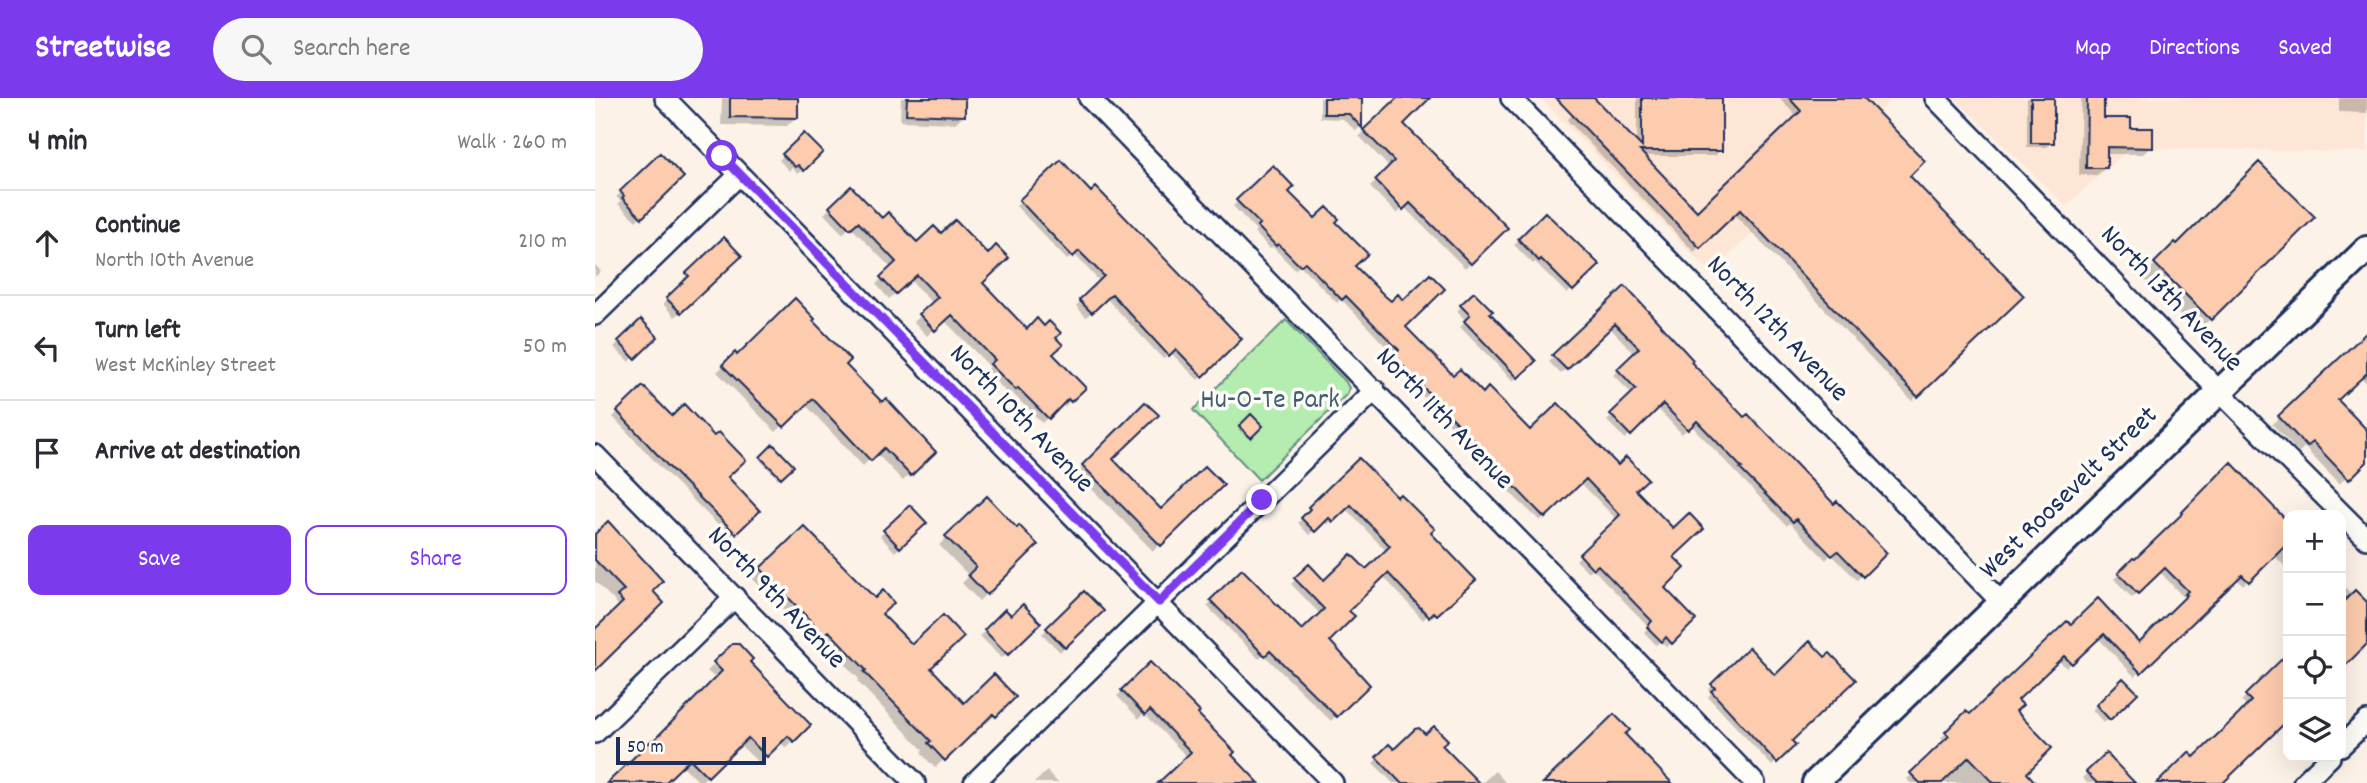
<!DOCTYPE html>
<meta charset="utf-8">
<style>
body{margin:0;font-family:Dekko,sans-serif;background:#f7f7f7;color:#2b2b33}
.controls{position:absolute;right:21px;bottom:21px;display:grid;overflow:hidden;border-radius:14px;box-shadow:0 7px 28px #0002}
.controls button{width:63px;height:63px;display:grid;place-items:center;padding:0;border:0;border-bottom:2px solid #e1e1e2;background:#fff;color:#2b2b33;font:35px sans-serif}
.scale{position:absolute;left:21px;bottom:18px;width:150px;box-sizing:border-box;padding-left:7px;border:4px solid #1b2f5e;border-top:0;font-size:19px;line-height:24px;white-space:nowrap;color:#1b2f5e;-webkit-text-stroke:5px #fdfcf7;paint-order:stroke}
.stop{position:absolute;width:21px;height:21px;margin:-16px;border:5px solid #7c3aed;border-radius:50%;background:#fff}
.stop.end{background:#7c3aed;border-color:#fff;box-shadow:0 2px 7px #0008}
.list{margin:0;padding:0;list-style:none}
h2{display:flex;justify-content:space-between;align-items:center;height:91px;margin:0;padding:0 28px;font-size:30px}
h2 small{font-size:23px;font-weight:400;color:#7c7c81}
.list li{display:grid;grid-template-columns:46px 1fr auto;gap:21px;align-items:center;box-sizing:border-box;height:105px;padding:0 28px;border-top:2px solid #e1e1e2}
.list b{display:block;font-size:26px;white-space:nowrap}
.list p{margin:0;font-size:23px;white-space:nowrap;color:#7c7c81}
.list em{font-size:23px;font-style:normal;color:#7c7c81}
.actions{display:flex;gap:14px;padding:21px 28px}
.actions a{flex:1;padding:16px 0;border:2px solid #7c3aed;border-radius:14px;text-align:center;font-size:24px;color:#7c3aed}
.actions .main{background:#7c3aed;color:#fff}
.icon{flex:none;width:38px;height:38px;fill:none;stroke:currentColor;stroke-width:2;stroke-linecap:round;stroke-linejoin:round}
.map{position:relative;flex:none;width:1772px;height:685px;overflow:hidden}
header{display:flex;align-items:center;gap:42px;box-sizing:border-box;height:98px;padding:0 35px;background:#7c3aed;color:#fff}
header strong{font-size:33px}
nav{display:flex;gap:38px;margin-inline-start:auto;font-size:24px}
.search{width:490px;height:63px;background:#f7f7f7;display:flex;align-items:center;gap:18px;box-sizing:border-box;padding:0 24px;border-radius:38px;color:#7c7c81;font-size:26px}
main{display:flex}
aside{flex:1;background:#fff}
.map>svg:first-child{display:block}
</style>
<header>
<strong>Streetwise</strong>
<div class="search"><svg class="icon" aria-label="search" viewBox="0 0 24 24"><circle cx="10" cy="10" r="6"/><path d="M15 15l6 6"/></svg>Search here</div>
<nav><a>Map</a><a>Directions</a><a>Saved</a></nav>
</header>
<main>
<aside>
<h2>4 min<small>Walk · 260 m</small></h2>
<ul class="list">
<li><svg class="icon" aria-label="ahead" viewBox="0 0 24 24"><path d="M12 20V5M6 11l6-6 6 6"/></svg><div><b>Continue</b><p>North 10th Avenue</p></div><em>210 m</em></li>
<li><svg class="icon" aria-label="left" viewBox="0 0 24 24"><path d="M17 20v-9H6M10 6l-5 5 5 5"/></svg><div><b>Turn left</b><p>West McKinley Street</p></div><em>50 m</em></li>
<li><svg class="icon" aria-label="arrive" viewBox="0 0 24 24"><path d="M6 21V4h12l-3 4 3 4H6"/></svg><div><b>Arrive at destination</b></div></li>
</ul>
<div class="actions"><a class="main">Save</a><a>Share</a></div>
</aside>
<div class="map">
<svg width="1772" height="685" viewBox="0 0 1772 685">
<rect width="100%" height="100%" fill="#fdf2e8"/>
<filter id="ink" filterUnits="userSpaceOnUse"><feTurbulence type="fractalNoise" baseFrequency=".0143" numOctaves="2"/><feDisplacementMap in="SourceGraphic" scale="14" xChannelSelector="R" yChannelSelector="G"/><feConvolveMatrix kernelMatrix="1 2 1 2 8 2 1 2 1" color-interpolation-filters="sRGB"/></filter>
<g filter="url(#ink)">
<path fill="#fde6d6" d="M945 0H1298L1116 175Z
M1360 0H1772V54L1535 50 1471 108Z"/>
<path fill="#b5ecaf" stroke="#688e86" stroke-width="2" d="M691 222 751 284 754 290 752 296 664 382 598 312Z"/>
<path fill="#0003" d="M127 0H201V19L192 28 126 27Z
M306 0H368V18L360 25 305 23Z
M725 0H765V29L761 33 748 21 725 20Z
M804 0H826L806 26 911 130 870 170 809 109 802 116 775 89 795 70 764 38Z
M995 0 1042 47V0H1125V52L1120 58H1047L1102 115 1202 19 1184 0H1267L1313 78 1427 198 1317 303 1139 116 1099 154 972 22Z
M1432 0H1457V44L1452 49H1432Z
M1486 0H1508L1507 22 1534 31 1556 49 1548 56H1510V70L1502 77H1484Z
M1744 0H1772V15L1744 14Z
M209 37 226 54 203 76 197 70 194 73 184 62Z
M65 58 87 79 41 123 23 106 26 103 21 99Z
M466 65 645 241 603 282 575 254 568 261 511 200 491 219 481 208 505 184 479 156 472 162 421 108Z
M678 70 692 94 720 123 739 124 758 168 809 229 858 280 887 297 935 335 1039 392 1077 460 1067 490 1099 522 1072 549 1066 543 1061 547 1049 534 1054 529 997 470 993 474 981 462 1022 422 985 384 945 423 910 390 891 370 894 367 795 264 800 258 746 201 742 205 705 167 700 172 678 149 675 151 659 134 661 132 638 108Z
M256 90 287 123 386 186 432 233 459 240 455 257 488 290 469 309 466 306 447 325 416 294 414 297 391 273 395 269 349 222 332 238 319 224 338 206 315 182 294 201 281 186 297 171 255 128 248 136 229 116Z
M950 117 1002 167 972 196 940 164 938 166 919 147Z
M1717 119 1602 234 1547 179 1580 147Z
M128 141 144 158 80 219 68 206 90 183 88 181Z
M0 167 6 173 0 179Z
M1030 191 1094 264 1149 321 1290 455 1262 482 1236 456 1231 462 1195 425 1192 428 1096 327 1087 336 1062 310 1030 341 1012 323 1038 297 1018 277 1040 256 1014 229 966 276 954 264Z
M879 196 892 215 938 263 918 283 865 229 871 223 862 213Z
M46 223 60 239 34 264 19 249Z
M215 223 249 267 287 307 339 354 308 383 281 355 268 368 210 306 181 334 122 274 140 257 142 259Z
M1772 236V285L1765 279 1741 302 1772 334V359L1744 386 1709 349 1704 355 1677 326Z
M48 290 163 413 135 439 68 372 18 319Z
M550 306 516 361 566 413 626 387 558 453 481 375Z
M656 319 665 328 653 340 643 331Z
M178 349 197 368 183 381 165 362Z
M764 362 879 482 836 520 833 517 828 522 788 478 752 513 733 543 772 587 736 623 669 557 664 561 612 508 647 473 707 535 726 517 696 486 713 469 729 485 771 474 792 454 750 410 732 427 728 423 714 437 703 425 712 417 710 415Z
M1636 366 1693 428V472L1679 457 1648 487 1641 480 1540 579 1503 540 1471 570 1463 562 1421 602 1419 613 1429 675 1438 685H1315L1312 681 1350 644 1346 640 1371 615 1375 619 1502 503 1544 547 1589 500 1564 473 1537 500 1519 481 1538 462 1540 464Z
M392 401 422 432 441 447 384 503 367 485 374 478 344 447Z
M314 410 329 425 300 454 285 438Z
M209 430 369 607 419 599 391 626 388 623 340 670 326 655 328 652 262 583 264 581 224 540 220 544 157 480Z
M0 439 65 483 0 571V533L25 509 0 483Z
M1746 484 1758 497 1760 495 1772 507V544L1746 570Z
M489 495 506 513 465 554 447 536Z
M410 514 416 520 444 525 407 560 385 538Z
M138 548 214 627 191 650 185 644 164 665 144 646 105 685 87 667 68 685H15L121 581 112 573Z
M1154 552 1180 579 1230 562 1195 643 1198 647 1177 668 1113 599 1116 595 1113 592Z
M1693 557V620L1626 685H1564L1599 662 1652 609 1646 603Z
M555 566 635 657 662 685H566L592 659 549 615 544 621 522 598Z
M1528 582 1540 595 1509 625 1497 612Z
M845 648 881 685H798L778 665 794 649 799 654Z
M1511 658 1537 685H1492L1487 680Z
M452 673 463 685H439Z
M900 673 911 685H887Z"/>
<path fill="#fdcbad" stroke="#1b2f5e" stroke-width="2" d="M135 0H203V20L135 19Z
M312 0H370V18L311 16Z
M729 0H767V30L754 16H729Z
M802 0H835L809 26 913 130 876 166 815 105 808 112 780 82 799 63 768 32Z
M961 0H999L1047 49V0H1127V53H1045L1102 113 1206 13 1194 0H1269L1330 63 1315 78 1429 198 1323 299 1145 112 1105 150Z
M1436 0H1459V45H1436Z
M1492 0H1509V20H1536V30H1558V50L1512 49V70H1491Z
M209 35 228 54 209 73 203 67 200 69 187 56Z
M65 55 89 79 47 120 27 100 29 98 25 93Z
M466 62 496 94 501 89 647 241 608 279 581 251 574 258 517 196 497 215 484 202 509 178 484 153 478 159 424 102Z
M1664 64 1720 119 1616 222 1559 165 1580 144 1582 146Z
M678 67 699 89 694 94 720 120 732 109 744 121 741 124 773 156 760 168 790 198 796 203 803 196 808 202 835 176 850 191 811 229 858 277 865 271 888 295 893 289 935 332 963 305 1023 367 1031 359 1053 381 1041 392 1078 430 1094 415 1109 431 1079 459 1090 470 1070 490 1101 522 1077 546 1071 539 1067 544 1052 529 1057 523 1003 467 998 471 984 456 1025 417 991 381 950 420 917 386 916 387 894 364 897 361 798 258 804 252 751 198 747 202 710 164 705 168 683 146 681 148 662 128 665 126 641 102Z
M256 88 287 120 293 114 322 144 339 128 346 135 360 122 393 156 401 147 414 160 388 185 432 231 442 220 449 228 454 223 466 235 461 240 468 247 458 256 491 290 476 304 473 301 454 321 423 290 421 292 395 266 400 262 357 217 340 233 324 216 343 199 322 177 301 196 285 179 301 164 263 124 255 131 234 109Z
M950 114 1005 167 978 193 946 161 944 163 923 141Z
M129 139 147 158 86 215 71 200 94 178 91 175Z
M1030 188 1098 262 1096 264 1149 319 1153 316 1239 406 1242 403 1292 455 1268 479 1243 453 1237 458 1201 421 1198 424 1145 371 1147 370 1102 323 1093 332 1068 306 1036 338 1015 316 1041 291 1022 271 1044 250 1020 226 972 272 957 257Z
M879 194 898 213 895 215 941 263 923 280 869 223 875 217 865 207Z
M200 200 220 221 218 223 256 262 251 267 287 304 291 300 341 354 316 378 289 350 276 363 218 301 189 329 127 267 140 254 142 257Z
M46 221 63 239 40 261 23 243Z
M1772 234V275L1743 302 1772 332V364L1754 382 1718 344 1712 349 1683 318Z
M48 288 77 318 89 306 119 338 124 334 151 362 133 379 165 413 141 436 72 367 22 313Z
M550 304 564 317 518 361 566 411 610 368 629 387 566 448 487 367Z
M656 316 668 328 656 340 644 328Z
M178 346 199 368 186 380 165 359Z
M764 360 802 399 805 396 840 431 836 435 881 482 842 517 839 514 834 519 793 475 754 513 760 518 735 543 775 587 742 619 675 553 670 558 615 502 647 471 707 532 729 511 699 480 714 466 729 482 756 456 771 471 795 448 756 407 738 424 734 420 720 434 706 420 715 411 713 409Z
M1636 364 1693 424V445L1654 484 1647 477 1546 575 1509 536 1477 566 1469 558 1423 602 1428 607 1421 613 1457 650 1432 675 1441 685H1399L1374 659 1347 685H1325L1315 675 1354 638 1350 634 1371 613 1375 616 1472 523 1476 526 1503 500 1544 544 1592 497 1590 496 1593 493 1570 470 1543 496 1523 475 1538 460 1540 461 1588 415 1587 414Z
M392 398 422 430 424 427 443 447 392 497 373 477 381 469 350 438Z
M315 407 332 425 305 450 288 432Z
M13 423 68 483 58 493 69 505 0 573V531L28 504 22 498 29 492 0 462V436Z
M209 428 280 500 288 492 299 505 287 516 317 546 348 517 369 539 336 570 369 605 399 576 421 599 401 619 398 616 350 663 333 645 336 643 269 574 271 572 234 533 229 537 165 470Z
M1760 492 1772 504V546L1746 572V506Z
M489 493 509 513 470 550 451 530Z
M428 506 446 525 413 557 389 532 410 511 416 517Z
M1215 543 1230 559 1235 555 1261 582 1197 643 1201 647 1182 665 1116 593 1120 590 1116 586 1154 549 1180 577Z
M137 546H144L158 561 155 564 216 627 199 644 193 638 172 659 153 640 113 679 95 661 70 685H12L57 642 58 643 127 573 118 564Z
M1693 555V622L1628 685H1562L1594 654 1599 659 1644 616 1656 603 1650 597Z
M555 564 605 614 603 616 640 654 637 657 664 685H563L596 654 555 612 550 617 526 592Z
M1528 580 1543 595 1515 622 1501 607Z
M1019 616 1035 632 1030 636 1077 685H948Z
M839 628 853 642 847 647 884 685H806L781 659 794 646 799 651 820 631 824 630 830 636Z
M1511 655 1540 685H1502L1491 674Z"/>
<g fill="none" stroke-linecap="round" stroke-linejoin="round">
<defs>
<path id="minor" d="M70 0 738 685
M494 0 1160 685
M916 0 1406 504
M1340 0 1625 294 1772 441
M0 217 144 77
M0 357 320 685
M0 635 140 499
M1746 648 1772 623
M379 685 780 292
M1708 685 1735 659"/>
<path id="tertiary" d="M1220 685 1772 151"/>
</defs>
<use href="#minor" stroke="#1b2f5e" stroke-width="24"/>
<use href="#tertiary" stroke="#1b2f5e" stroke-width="30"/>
<use href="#minor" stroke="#fdfcf7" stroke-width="19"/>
<use href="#tertiary" stroke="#fdfcf7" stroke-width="24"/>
</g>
</g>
<g fill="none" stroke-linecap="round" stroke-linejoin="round" filter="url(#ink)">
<path stroke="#7c3aed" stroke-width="9" d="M127 58 564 504 667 402"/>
</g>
<g text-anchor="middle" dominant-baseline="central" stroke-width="7" stroke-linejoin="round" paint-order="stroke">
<g font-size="28" fill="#1b2f5e" stroke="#fdfcf7">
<text transform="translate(1575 202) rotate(46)">North 13th Avenue</text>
<text transform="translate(1181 232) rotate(46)">North 12th Avenue</text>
<text transform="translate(425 322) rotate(46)">North 10th Avenue</text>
<text transform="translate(848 322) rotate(46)">North 11th Avenue</text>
<text transform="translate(1475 396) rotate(-44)">West Roosevelt Street</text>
<text transform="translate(180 501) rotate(46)">North 9th Avenue</text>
</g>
<g font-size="28" fill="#425e72" stroke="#fdfcf7">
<text x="675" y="304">Hu-O-Te Park</text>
</g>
</g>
</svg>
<div class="controls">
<button>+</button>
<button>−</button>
<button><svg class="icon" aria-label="locate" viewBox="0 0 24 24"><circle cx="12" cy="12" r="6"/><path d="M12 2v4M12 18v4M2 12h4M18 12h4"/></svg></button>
<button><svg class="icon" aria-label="layers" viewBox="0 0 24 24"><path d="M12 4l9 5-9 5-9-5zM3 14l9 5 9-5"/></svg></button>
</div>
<div class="scale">50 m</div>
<div class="stop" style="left:127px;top:58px"></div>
<div class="stop end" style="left:667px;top:402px"></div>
</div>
</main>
